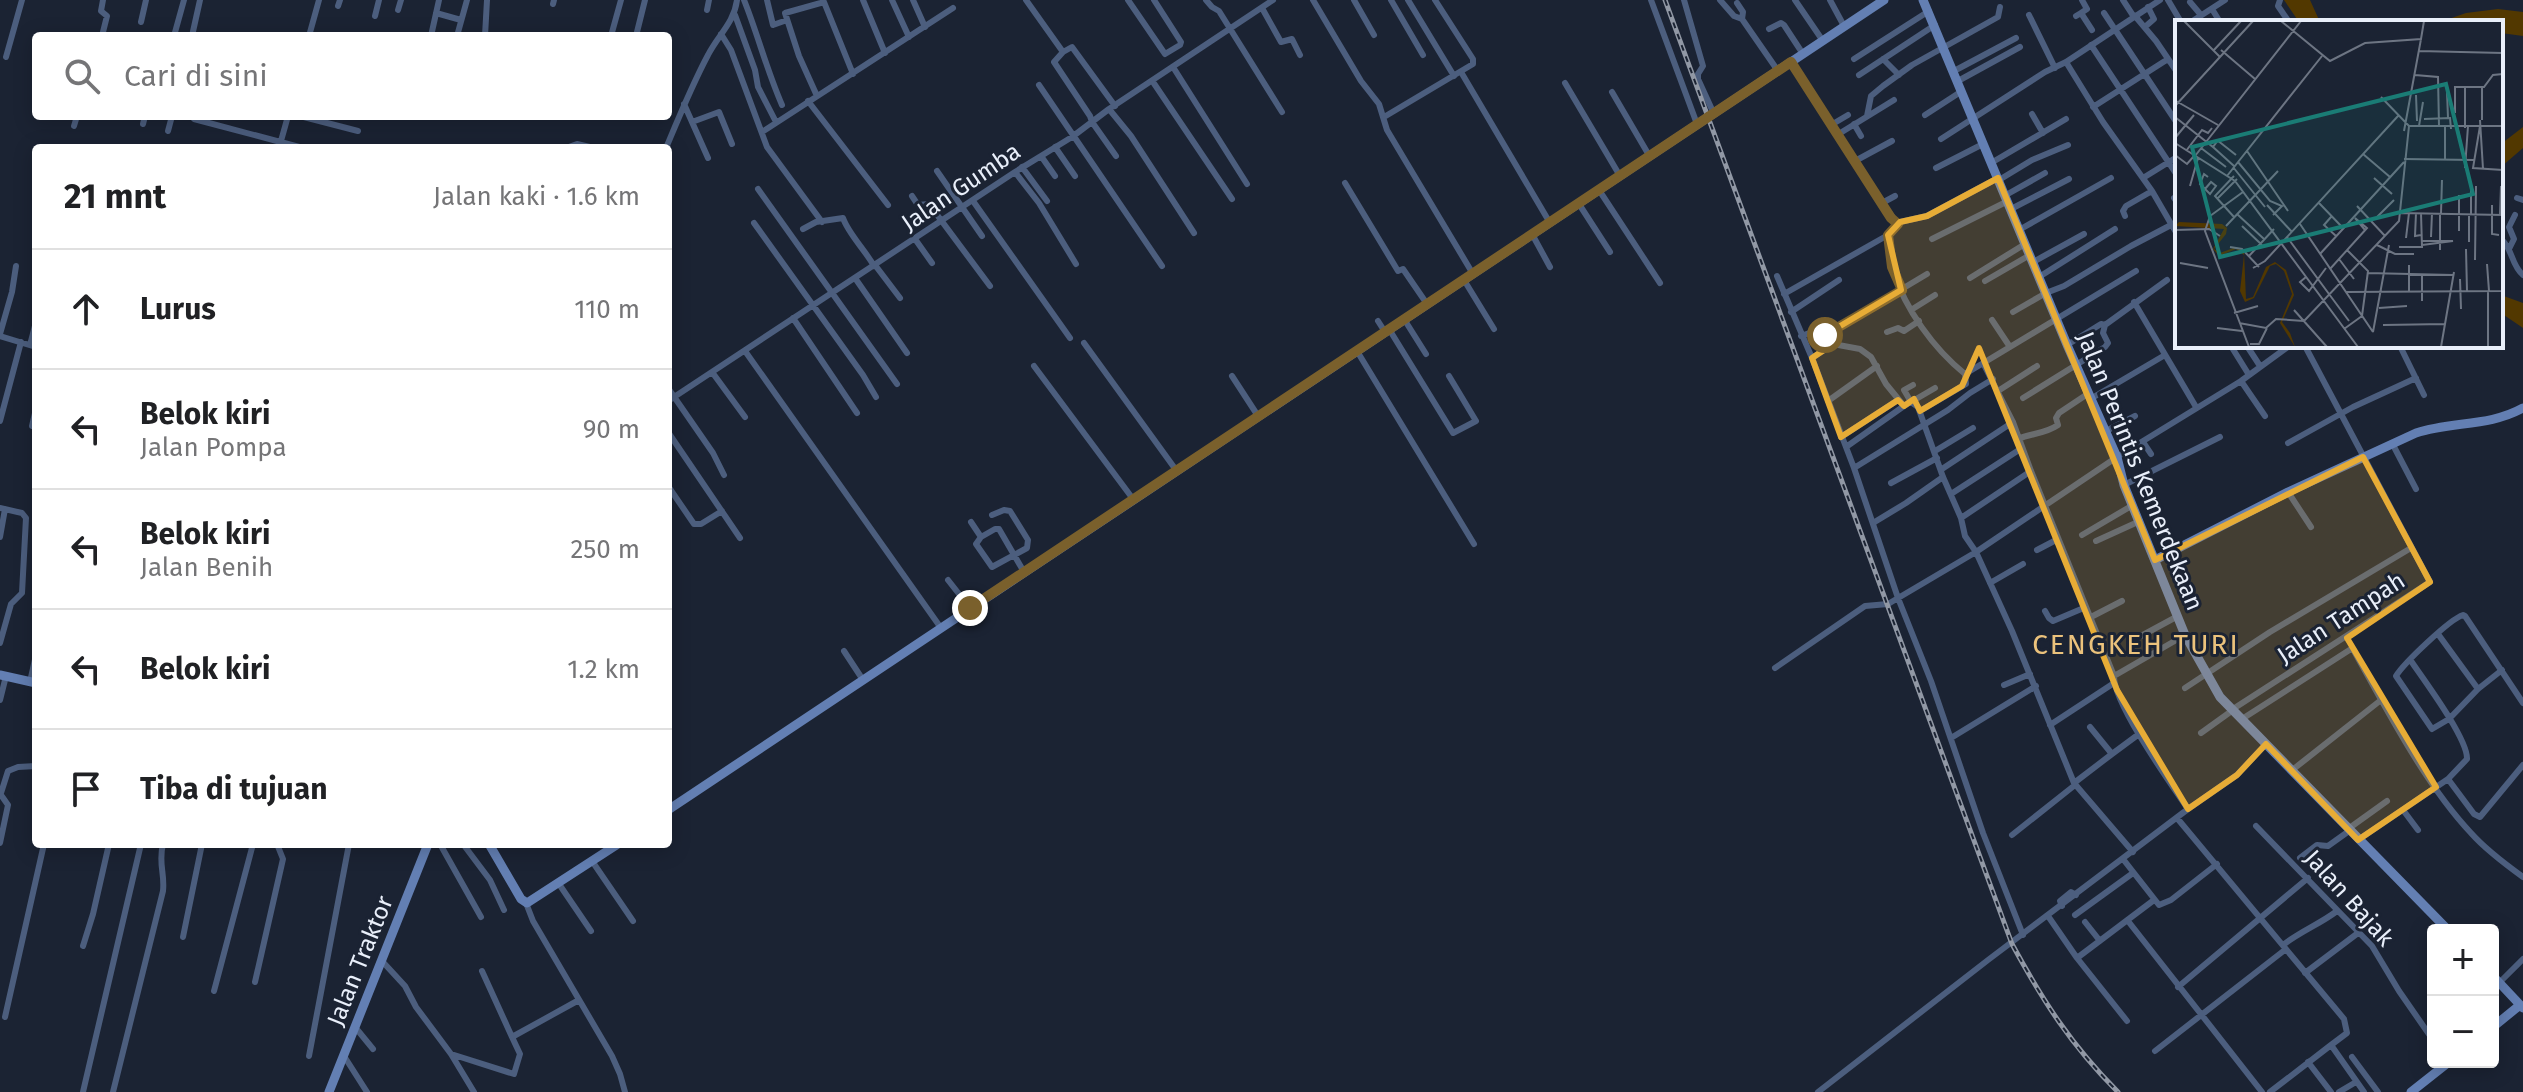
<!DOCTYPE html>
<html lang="id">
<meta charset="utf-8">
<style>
body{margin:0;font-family:"Fira Sans",sans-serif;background:#f2f2f2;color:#202124}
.controls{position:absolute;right:24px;bottom:24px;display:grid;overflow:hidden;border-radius:8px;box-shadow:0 4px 20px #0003}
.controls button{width:72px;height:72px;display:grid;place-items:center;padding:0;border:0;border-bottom:2px solid #e0e0e0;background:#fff;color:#202124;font:40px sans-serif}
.stop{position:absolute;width:24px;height:24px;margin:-18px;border:6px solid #7a602c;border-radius:50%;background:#fff}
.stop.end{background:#7a602c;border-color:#fff;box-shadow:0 2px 8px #0008}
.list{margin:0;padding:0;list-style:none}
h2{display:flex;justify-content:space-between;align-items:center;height:104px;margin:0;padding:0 32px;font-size:34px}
h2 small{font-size:26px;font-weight:400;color:#757577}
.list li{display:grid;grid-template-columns:52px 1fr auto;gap:24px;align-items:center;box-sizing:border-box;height:120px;padding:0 32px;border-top:2px solid #e0e0e0}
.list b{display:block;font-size:30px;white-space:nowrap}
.list p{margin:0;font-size:26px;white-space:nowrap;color:#757577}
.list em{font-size:26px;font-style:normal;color:#757577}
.icon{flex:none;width:44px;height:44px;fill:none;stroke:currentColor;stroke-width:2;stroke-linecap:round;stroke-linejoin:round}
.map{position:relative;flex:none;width:2523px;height:1092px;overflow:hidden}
.search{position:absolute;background:#fff;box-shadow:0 4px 20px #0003;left:32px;top:32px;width:640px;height:88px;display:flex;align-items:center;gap:20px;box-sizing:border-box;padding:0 28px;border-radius:8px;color:#757577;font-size:30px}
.panel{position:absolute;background:#fff;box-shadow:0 4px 20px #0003;left:32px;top:144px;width:640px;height:704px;border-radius:8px}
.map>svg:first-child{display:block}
</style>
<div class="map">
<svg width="2523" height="1092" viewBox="0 0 2523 1092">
<rect width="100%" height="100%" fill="#1b2333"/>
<path fill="#523800" d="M2284 0H2310L2320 22H2299Z
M2498 9 2523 12V36L2501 33V22H2440L2466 13Z
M2523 127V148L2501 167V144Z
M2501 295 2523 303V328L2501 313Z"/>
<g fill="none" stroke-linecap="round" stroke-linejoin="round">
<path stroke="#4c5e7e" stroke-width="6" d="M744 0C758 35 767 71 782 105
M767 0 773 25 787 20
M863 0 885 53
M892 0 909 37
M913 0 925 27
M1026 0 1063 52 1054 62 1090 116 1092 122 1116 156
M1128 0 1165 54 1180 45 1181 42 1154 0
M1206 0 1212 7 1219 11 1282 112
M1313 0 1361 81 1379 104 1387 130 1473 274
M1354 0 1374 35
M1391 0 1423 55
M1408 0 1454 76
M1651 0 1697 124
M1684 0 1703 66 1698 74V79L1714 114
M1720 0 1734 16 1742 19 1778 71
M1795 0 1823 41
M1830 0 1844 26
M2123 0 2134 17
M2168 0 2181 22
M2280 0 2278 6 2289 22
M824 2 853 74
M2190 2 2201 15
M1737 3 1743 12 1742 19
M553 4 554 0
M338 6 340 0
M1262 8 1281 42 1292 39 1300 55
M2212 9 2220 22
M398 10 401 0
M707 10 709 0
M436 13 461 20
M2081 13 2087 9 2082 0
M2104 13 2177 123
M735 15 755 70 758 87 776 122
M2029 15 2055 68
M375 16 379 0
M2076 16 2081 13 2092 30
M2135 16 2156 41 2177 72
M141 22 146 0
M2191 22 2225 0
M2146 26 2154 19 2148 7
M1769 29 1781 23 1784 25 1803 54
M721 34 731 50 767 147 822 222
M102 36 107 16 101 11 103 0
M166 36H173
M174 36 184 0
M192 36 200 0
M309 36 319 0
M431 36 439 0
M457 36 467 0
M485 36 487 0
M611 36 621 0
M636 36 645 0
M2091 45 2177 175
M1063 52 1072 47 1115 106
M6 57 22 0
M1854 59 1929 11
M1883 59 1899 75
M1791 62 1882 203 1898 224
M2066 62 2103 122 2152 191 2177 234
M1173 67 1247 184
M1954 71 2016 38
M1461 72 1550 223
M1859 75 1935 25
M1958 81 2020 47
M1153 82 1232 199
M1565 83 1620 176
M1039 85 1162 266
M1612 92 1650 157
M817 96 799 56 785 13 824 2 823 0
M808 101 888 205
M684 104 708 158
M2093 107 2168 59
M1109 109 1131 136 1194 233
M2032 114 2043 133
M1925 115 1962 91
M300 116 358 131
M1867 116 1871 96 1883 86 1912 65 1998 17 2000 7
M1384 117 1473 64V59L1435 0
M194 119 303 148
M692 122 719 112 732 144
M143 124 145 116
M1854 124 1861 136
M1831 125 1848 115
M74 126 77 116
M168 131 172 116
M762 132 953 8
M1837 135 1894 100
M1941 139 2045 72 2066 62 2160 0
M1055 147 1075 176
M279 148 288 116
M566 148 577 144 594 148
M666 148C679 117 692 85 708 55 718 35 734 23 737 0
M1041 156 1055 176
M1855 161 1892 141
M1991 163 2066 119
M1022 167 1047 201
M1936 168 1983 144
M937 171 982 236
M1015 172 1039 203 1076 264
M2143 178 2177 157
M1999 180 2032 160 2068 145
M1345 183 1398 271 1403 269 1427 304
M758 189 897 384
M1599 190 1660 283
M2006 195 2045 173
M912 196 918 205 929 204 990 286
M2174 198 2177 202
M2517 198 2523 200
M973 201 1070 338
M1882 203 1895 196
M1579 204 1610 252
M2011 209 2069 179
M2125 216 2123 211 2126 206 2152 191
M754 223 863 375 876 397
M803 229 816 222 843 218C848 233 865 250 874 266
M2019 230 2111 178
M1532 234 1550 267
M915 239 932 263
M1932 239 2008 201
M2501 239C2513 249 2511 265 2523 275
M2509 249 2514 239 2509 227 2515 215
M2033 262 2084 234
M875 265 900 298
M1927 274 1825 335 1833 344 1860 349 1871 357 1886 384 1904 406 1911 402 1918 407 1943 477 1961 518 1965 536 1976 552 2012 631 2074 783 2133 852
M1777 276 1812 358 1854 468 1898 598 1931 681 1983 833 2023 935
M2039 277 2115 229
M855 278 907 353
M1970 278 2025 244
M1464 280 1494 329
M1985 281 2030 255
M1784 294 1888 235
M2134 302 2196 407
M1911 310 1935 295
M1791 312 1839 280
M2013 312 2046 293 2064 286 2131 246 2171 225
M793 318 857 413
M1404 319 1426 354
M1992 320 2010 347
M1378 321 1385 332
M1389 329 1453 433 1476 421 1449 376
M1887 332 1898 328 1904 331 1919 321
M0 334 12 292 16 266
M0 336 36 347
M1801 336 1815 331 1825 335
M1084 343 1176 470
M30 345 36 322
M2067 345 2101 324 2105 325 2167 280
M2231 346 2249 375
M2247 346 2260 366
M2400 346 2424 395
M745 351 941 628
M1357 351 1474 544
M1812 358 1833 344
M1983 363 2013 422 2031 471 2114 676C2113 703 2171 784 2188 809
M1034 366 1133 499
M712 372 745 417
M1965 374C1933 348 1906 310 1893 271 1889 260 1889 246 1888 234L1900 222 1927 216 1998 178
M1965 374 2136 271
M1232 376 1258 416
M2241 381 2265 416
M1913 385 1904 390 1911 402 1935 388
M668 388 713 453 724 475
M1998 391 2037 366
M2023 398 2105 347 2108 343 2103 333 2105 325
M2092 398 2165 355
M668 401 1015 172 1072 137 1109 109 1273 0
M1828 401 1877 366
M1920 411 1966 384 1965 374
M0 421 21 342
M32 426 36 409
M2106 431 2135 416
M668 432 740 538
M1841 437 1898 400
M2018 439C2032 433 2045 434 2058 425L2056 418 2059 413 2089 393
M2143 442 2151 454
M2288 443 2353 407 2416 378
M2392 443 2416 489
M1846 447 1904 406
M1935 451 1973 428
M1854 468 1948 410 1970 393 1993 379
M1942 469 2013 422
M1891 483 1937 458
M2124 485 2220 437
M668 486 694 524H701L722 511
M2288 492 2311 527
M1951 494 2022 448
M0 508 22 513 26 518 22 593 11 604 0 643
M1961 518 2031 471
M971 522 981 537 995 529H999L1024 572
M1873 523 1906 503 1943 477
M2082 535 2133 505
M0 537 5 509
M981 537 976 544 992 567 1027 548 1028 540 1010 511 1004 510 992 515
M2096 541 2140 521
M2037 550 2058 539
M948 580 970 608
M1990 583 2023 564
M2045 611 2049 618 2053 621 2086 607
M2091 617 2122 601
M2438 634 2478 689
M2141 636 2178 616
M844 651 863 680
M1775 668 1865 606 1888 604 1976 552 2117 457 2241 381 2289 346
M2502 670 2478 689 2449 719 2432 729 2396 676C2404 663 2450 619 2463 615L2465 616 2523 703
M2114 676 2185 635
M30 682 36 655
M2004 685 2030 674
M2185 688 2270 632 2411 548
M0 700 6 676
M2233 709 2430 582 2305 346
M2242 719 2351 649 2354 651C2387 710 2425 784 2471 833 2486 850 2505 864 2523 877
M2050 725 2114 683
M2090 727 2112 754 2139 734
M2201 733 2233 710
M1951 738 2036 686
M2291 771 2381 700
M2448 779 2474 814 2480 817 2523 765
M2074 783 2112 754
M0 796 8 771 18 767 36 766
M2403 810 2418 830
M2177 818 2344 1019 2347 1033 2331 1045
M2256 826 2372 946 2399 991 2433 1040
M2348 829 2387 801
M2012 835 2075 785
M2358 840 2448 779 2467 759C2468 739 2424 680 2411 661
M0 843 8 805 1 795
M440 844 481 917
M463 844 490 880 504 910
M2300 858 2317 845 2328 846 2349 831
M2123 859 2159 905 2171 900 2217 864
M592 861 633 921
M559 884 591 931
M526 903 533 921 612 1056 620 1074 625 1092
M2062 906 2060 901 2071 892 2076 895
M2075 915 2133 873
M2048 916 2077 958 2127 1021
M2128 921 2262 1092
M2085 922 2100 941
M183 937 202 844
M2283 945C2301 931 2320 924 2337 911
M83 946 93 914 109 844
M2077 958 2154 900
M382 961 405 986 416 1007 451 1054 474 1092
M482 971 512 1037
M2305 973 2358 933
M255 982 283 859 277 844
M2499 983 2523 959
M2178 987 2308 878
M214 991 253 844
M5 1017 44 844
M355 1027 373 1049
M2155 1051 2286 949
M451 1054 514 1074 520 1054 512 1037 579 1000
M309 1056 349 844
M344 1056 367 1092
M2352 1057 2378 1092
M2308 1062 2331 1092
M83 1092 141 844
M113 1092 163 891C165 873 158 863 163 844
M1818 1092 1988 960 2188 809 2237 775 2266 744
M2270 1092 2331 1045 2364 1092
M2339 1092 2356 1082"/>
<path stroke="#637fb3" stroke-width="9" d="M1923 0 2068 347 2117 457 2124 485 2185 635 2220 697 2448 930
M2155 560 2288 492 2416 433C2452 421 2489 427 2523 408
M0 675 36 683
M668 810 1884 0
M489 844 521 899 527 903 618 844
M2493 976 2523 1008
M2493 1027 2520 1005
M329 1092 428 844
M2411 1092 2449 1062"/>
<defs>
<path id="rail" d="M1665 0 2012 944C2043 1001 2071 1045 2118 1092"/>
</defs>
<use href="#rail" stroke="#9198a5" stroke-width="5"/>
<use href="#rail" stroke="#1b2333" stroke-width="2" stroke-dasharray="6" stroke-linecap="butt"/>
</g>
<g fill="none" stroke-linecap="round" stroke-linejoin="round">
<path stroke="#7a602c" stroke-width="10" d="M970 608 1791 62 1891 218 1898 224 1888 235 1892 267 1902 290 1825 335"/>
</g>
<path fill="#e7ac36" fill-opacity="0.2" stroke="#e7ac36" stroke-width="6" stroke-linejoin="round" d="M1998 178 2155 560 2363 457 2430 582 2347 638 2436 787 2358 840 2266 744 2237 775 2188 809 2117 690 1979 348 1962 386 1920 411 1914 399 1904 406 1898 400 1841 437 1812 358 1833 344 1825 335 1901 290 1888 235 1900 222 1927 216Z"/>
<g text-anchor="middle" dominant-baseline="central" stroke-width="6" stroke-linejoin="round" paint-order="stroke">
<g font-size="24" fill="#e9effa" stroke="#1b2333">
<text transform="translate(961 187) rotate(-34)">Jalan Gumba</text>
<text transform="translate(2140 471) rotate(68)">Jalan Perintis Kemerdekaan</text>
<text transform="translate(2341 618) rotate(-33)">Jalan Tampah</text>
<text transform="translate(2349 898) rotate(48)">Jalan Bajak</text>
<text transform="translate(360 961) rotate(-68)">Jalan Traktor</text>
</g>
<g font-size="28" letter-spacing="2" fill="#ebc27c" stroke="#1b2333">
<text x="2136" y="644">CENGKEH TURI</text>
</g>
</g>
<g transform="translate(2175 20)">
<rect width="328" height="328" fill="#1b2333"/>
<path d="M4 202 47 204 52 208 51 214 39 229 45 233 61 227 69 232 71 279 78 277 91 247 100 242 111 250 119 275 107 302 115 313 120 327 105 303 117 274 109 251 101 244 95 246 79 278 70 282 65 271 69 235 61 229 44 236 38 229 49 209 0 206Z" fill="#523800"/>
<path fill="none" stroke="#6d7583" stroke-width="2" d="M9 1 45 37M106 1 155 41 190 23 246 19 249 1M46 30 80 59M38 31 66 1M244 31 328 33M240 55 263 57 264 106M307 67V100M272 72 273 98M241 75 242 101M206 77 234 106H328M1 81 43 105M0 86 78 1M280 93V67H290M0 97 38 127 43 120M249 99 275 98 276 109M305 100 308 149M244 106 248 82M282 106 288 133M305 106 298 148 328 150M290 108V67H309L318 55 328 54M229 111 246 19M0 118 19 95M42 120 61 135M0 123 60 161 183 327M38 127 59 146M26 128 51 147M11 131 27 110 33 113 37 108M72 131 113 191M188 134 215 157M0 135 12 144 19 136M20 136 126 1M229 139 299 140M270 140V106M63 142 95 181 107 186 98 195M58 147 90 187M290 148 293 106M52 156 147 36M59 156 40 176 59 197M199 158 217 174M15 166 23 138M30 169 36 162 41 166 35 174 25 164 29 154 33 157M68 172 35 196 30 211 74 327M284 175V211M42 179 62 159M144 183 168 208M92 185 117 212M317 185V214L324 215M182 186 210 216M225 193 328 195M241 193 240 216 246 215M266 193 267 160M62 194 89 219M294 194V222M296 194V168M325 195 326 166M156 197 149 205 161 216M202 197 219 180M125 204 198 312M51 206 103 151M67 206 87 225M0 210 34 209 45 216M112 217 154 274M256 217 257 193M231 218 234 193M246 221H278L247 225M202 225 220 234H239M55 227 67 229 84 247M224 227H247L246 193M291 229 292 271M265 230V193M145 234 229 142M74 236 99 209M164 239 179 259M300 240 301 166M5 243 33 248M327 243 328 271M312 244 314 271M234 245V272M78 248 90 241 223 96M155 249 192 208 180 198 190 210M192 253 278 255M247 256V281M131 257 125 262 134 271 151 248M285 259 286 289M171 272 328 271M154 274 174 301M204 288 232 286M119 290 152 327M59 293 83 286M129 301 224 201 234 106M64 303 91 308 101 299 129 301M208 305 270 304M42 308 67 311M169 309 187 296 193 251 172 230M198 312 214 225M75 324H84L92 308M266 327 279 252M313 327V271"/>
<path fill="#1a7c75" fill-opacity="0.15" stroke="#1a7c75" stroke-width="4" d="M271 64 298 174 45 237 17 127Z"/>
<rect width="328" height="328" fill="none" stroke="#e9effa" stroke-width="4"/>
</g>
</svg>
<div class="controls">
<button>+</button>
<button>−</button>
</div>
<div class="stop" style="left:1825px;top:335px"></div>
<div class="stop end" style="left:970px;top:608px"></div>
<div class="search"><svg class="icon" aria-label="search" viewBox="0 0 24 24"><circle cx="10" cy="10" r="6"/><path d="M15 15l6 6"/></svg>Cari di sini</div>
<section class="panel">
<h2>21 mnt<small>Jalan kaki · 1.6 km</small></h2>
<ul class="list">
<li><svg class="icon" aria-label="ahead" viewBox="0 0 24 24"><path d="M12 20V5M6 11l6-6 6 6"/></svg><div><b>Lurus</b></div><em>110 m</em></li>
<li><svg class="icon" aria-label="left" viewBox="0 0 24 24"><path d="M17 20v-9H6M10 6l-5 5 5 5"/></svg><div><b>Belok kiri</b><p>Jalan Pompa</p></div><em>90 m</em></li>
<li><svg class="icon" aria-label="left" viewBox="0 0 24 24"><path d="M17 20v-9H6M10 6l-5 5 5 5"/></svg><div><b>Belok kiri</b><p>Jalan Benih</p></div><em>250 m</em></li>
<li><svg class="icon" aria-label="left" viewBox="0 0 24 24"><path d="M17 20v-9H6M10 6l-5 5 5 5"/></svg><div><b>Belok kiri</b></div><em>1.2 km</em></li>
<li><svg class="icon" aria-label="arrive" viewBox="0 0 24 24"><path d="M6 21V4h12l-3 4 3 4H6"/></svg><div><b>Tiba di tujuan</b></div></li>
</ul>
</section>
</div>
